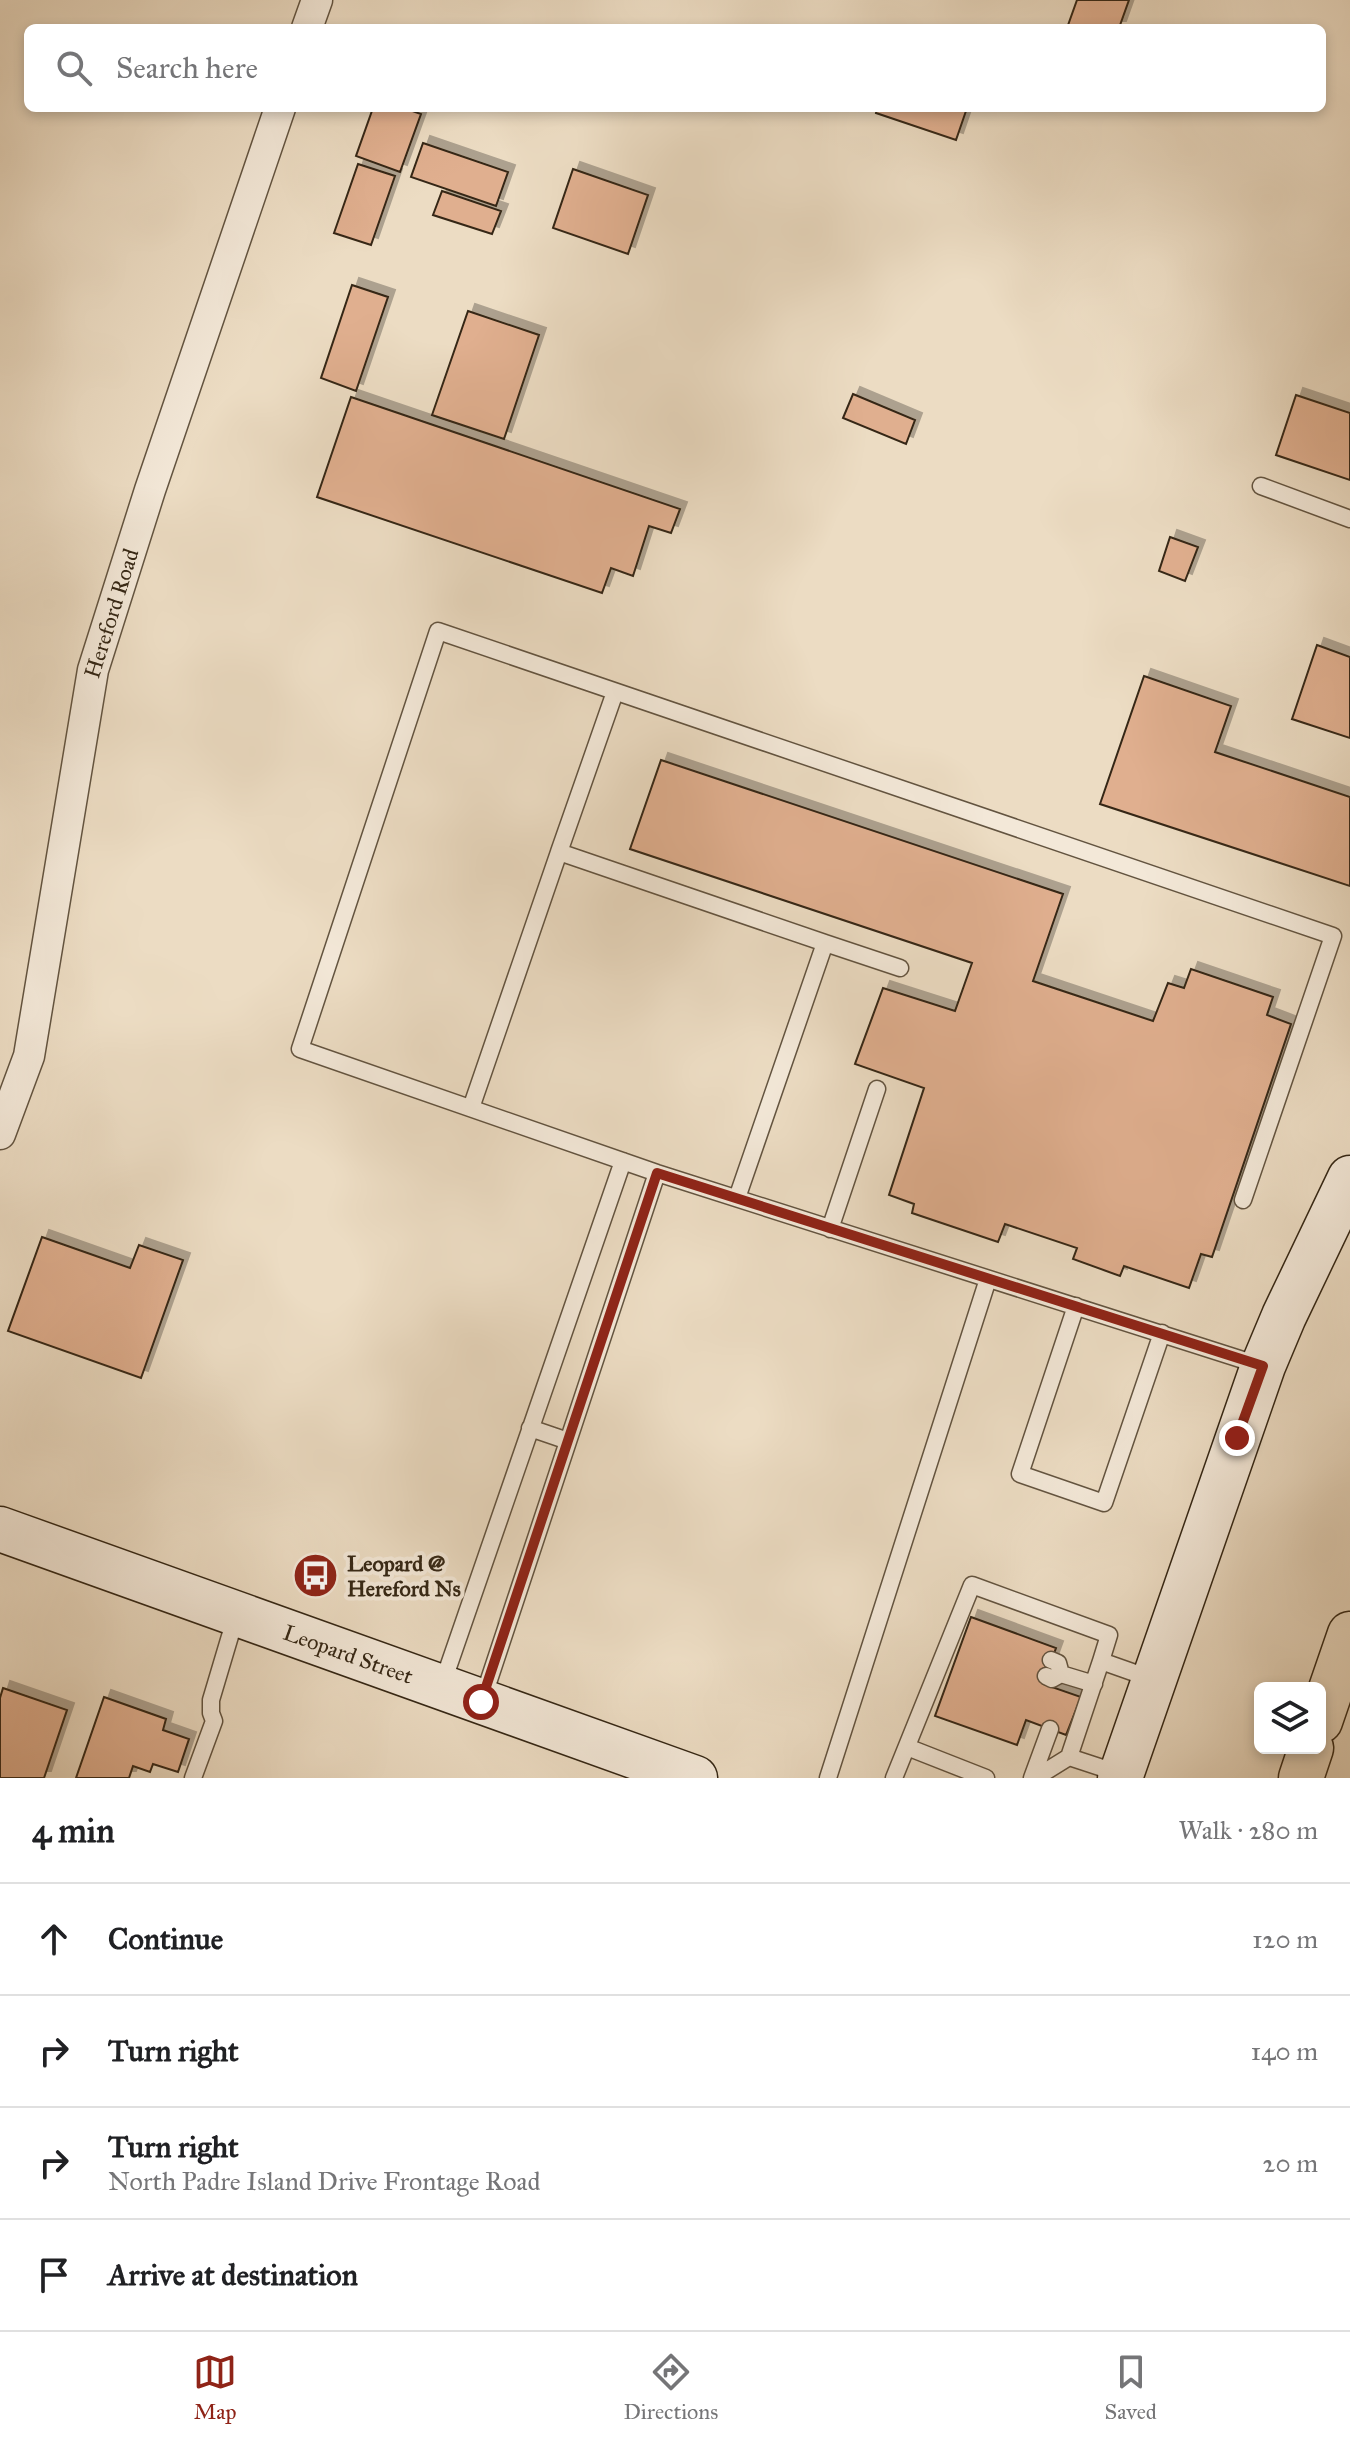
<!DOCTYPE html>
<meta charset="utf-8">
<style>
body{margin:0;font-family:"IM FELL Great Primer",serif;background:#f6f6f6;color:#202124}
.controls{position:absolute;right:24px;bottom:24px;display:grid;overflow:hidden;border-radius:12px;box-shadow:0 4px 12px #0003}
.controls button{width:72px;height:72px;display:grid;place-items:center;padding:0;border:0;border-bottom:2px solid #e0e0e0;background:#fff;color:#202124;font:40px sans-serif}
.stop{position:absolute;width:24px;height:24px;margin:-18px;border:6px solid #8f2418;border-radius:50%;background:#fff}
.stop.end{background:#8f2418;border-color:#fff;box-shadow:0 2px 8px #0008}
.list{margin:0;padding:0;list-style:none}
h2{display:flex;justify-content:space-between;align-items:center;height:104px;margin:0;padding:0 32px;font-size:34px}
h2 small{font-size:26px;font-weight:400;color:#757577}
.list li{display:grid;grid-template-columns:52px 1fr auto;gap:24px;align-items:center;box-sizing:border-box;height:112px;padding:0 32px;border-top:2px solid #e0e0e0}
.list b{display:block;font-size:30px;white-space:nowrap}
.list p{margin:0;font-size:26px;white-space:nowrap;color:#757577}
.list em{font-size:26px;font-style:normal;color:#757577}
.icon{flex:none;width:44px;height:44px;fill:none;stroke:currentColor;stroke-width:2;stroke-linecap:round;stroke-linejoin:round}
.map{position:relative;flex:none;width:1350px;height:1778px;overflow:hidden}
.search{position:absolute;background:#fff;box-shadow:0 4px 12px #0003;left:24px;right:24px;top:24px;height:88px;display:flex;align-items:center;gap:20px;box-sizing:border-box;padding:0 28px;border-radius:12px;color:#757577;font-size:30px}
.sheet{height:552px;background:#fff}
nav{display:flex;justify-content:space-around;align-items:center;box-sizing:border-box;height:112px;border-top:2px solid #e0e0e0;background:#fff;font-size:22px;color:#757577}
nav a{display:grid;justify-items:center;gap:4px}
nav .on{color:#8f2418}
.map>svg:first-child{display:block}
</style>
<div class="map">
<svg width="1350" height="1778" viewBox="0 0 1350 1778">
<defs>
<filter id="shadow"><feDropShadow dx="7" dy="-7" stdDeviation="0" flood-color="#0004"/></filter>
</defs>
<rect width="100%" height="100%" fill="#ecdcc3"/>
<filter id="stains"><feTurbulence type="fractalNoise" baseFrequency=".0025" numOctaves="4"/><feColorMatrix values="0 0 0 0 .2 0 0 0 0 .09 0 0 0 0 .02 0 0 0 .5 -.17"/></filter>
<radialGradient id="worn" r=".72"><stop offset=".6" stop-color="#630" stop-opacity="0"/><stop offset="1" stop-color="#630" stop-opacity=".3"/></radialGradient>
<path fill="#e0af8f" stroke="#352715" stroke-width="2" filter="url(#shadow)" d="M1077 0H1129L1119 28H1067Z
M373 108H404L421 114 400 172 356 156Z
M877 108H967L956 140 876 113Z
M423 143 508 172 496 206 411 177Z
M358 164 395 176 371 245 334 233Z
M573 169 648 195 628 254 553 228Z
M442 191 501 211 492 234 433 215Z
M352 285 388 297 356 391 321 378Z
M468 311 539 335 504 439 432 415Z
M853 394 915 420 906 444 843 418Z
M1296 395 1350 413V480L1276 455Z
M351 397 680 509 671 533 649 526 633 576 611 568 602 593 317 497Z
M1170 537 1198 547 1185 581 1159 571Z
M1317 645 1350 657V738L1292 719Z
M1144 676 1231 706 1215 752 1350 797V886L1100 804Z
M661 760 1063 894 1033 981 1153 1021 1168 983 1184 988 1191 969 1273 997 1267 1015 1291 1024 1212 1257 1201 1254 1189 1288 1124 1266 1120 1276 1073 1259 1077 1248 1005 1224 998 1242 912 1213 914 1204 889 1195 924 1088 855 1064 883 988 955 1011 972 963 630 849Z
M42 1237 130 1268 139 1245 183 1260 141 1378 8 1331Z
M971 1617 1056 1648 1043 1684 1081 1697 1066 1735 1026 1720 1017 1745 935 1716Z
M3 1688 67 1710 44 1778H0V1698Z
M104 1697 166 1719 163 1730 189 1739 178 1772 153 1764 150 1772 133 1766 129 1778H76Z"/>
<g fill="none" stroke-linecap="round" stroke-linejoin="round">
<defs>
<path id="lane" d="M1261 486 1350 519
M559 852 615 692
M825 943 900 968
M471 1108 559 852 825 943 737 1198
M1243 1200 1333 936 438 631 300 1049 657 1173 1262 1366
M830 1229 877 1089
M1076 1306 1020 1474 1104 1503 1162 1333
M530 1428 568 1441
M1051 1660 1058 1663 1061 1674
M1046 1676 1052 1679 1061 1674 1094 1684
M442 1685 623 1161
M482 1701 657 1173
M907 1747 986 1778
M1069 1757 1101 1661
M193 1778 214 1721 211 1713V1700L236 1616
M828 1778 988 1279
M894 1778 972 1585 1109 1635 1101 1661 1152 1679
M1032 1778 1050 1729
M1035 1778 1069 1757 1121 1774"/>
<g id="street">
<path d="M307 28 317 0"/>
<path id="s1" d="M0 1134 29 1056 93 670 150 490 280 108"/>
</g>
<g id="secondary">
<path id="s2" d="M0 1529 695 1778"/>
<path d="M1120 1778 1263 1366 1284 1316 1350 1178"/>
</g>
<path id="highway" d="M1320 1721 1350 1634
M1301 1778 1311 1748"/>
</defs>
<use href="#lane" stroke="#635440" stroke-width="19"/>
<use href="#street" stroke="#635440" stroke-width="33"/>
<use href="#secondary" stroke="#352715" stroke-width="47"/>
<use href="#highway" stroke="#352715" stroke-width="47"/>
<use href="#lane" stroke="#f3e8d8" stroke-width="16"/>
<use href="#street" stroke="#f3e8d8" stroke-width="30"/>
<use href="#secondary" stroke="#f3e8d8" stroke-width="44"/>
<use href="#highway" stroke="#ecdcc3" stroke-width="44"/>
</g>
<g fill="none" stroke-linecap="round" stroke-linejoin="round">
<path stroke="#8f2418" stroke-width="10" d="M481 1702 657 1173 1263 1366 1237 1438"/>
</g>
<defs>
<symbol id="bus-disc" viewBox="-11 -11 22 22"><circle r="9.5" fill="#8f2418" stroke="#f3e8d8"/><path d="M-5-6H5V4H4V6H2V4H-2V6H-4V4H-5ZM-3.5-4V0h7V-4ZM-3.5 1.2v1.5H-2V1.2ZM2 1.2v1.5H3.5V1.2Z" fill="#fff"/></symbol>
</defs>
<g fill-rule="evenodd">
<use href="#bus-disc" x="290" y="1550" width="51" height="51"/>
</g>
<g text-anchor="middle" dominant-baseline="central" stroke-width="8" stroke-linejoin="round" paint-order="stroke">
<g font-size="22" fill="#352715" stroke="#f3e8d8">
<text stroke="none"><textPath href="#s1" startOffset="534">Hereford Road</textPath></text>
<text stroke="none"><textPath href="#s2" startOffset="370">Leopard Street</textPath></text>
</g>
<g font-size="22" font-weight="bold" fill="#352715" stroke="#f3e8d8" text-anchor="start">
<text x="347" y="1563">Leopard @<tspan x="347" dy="25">Hereford Ns</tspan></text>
</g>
</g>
<rect width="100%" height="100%" filter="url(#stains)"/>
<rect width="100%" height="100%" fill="url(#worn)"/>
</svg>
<div class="controls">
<button><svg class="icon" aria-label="layers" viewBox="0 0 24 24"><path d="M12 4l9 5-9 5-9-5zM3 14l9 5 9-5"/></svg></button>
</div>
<div class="stop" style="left:481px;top:1702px"></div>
<div class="stop end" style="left:1237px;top:1438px"></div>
<div class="search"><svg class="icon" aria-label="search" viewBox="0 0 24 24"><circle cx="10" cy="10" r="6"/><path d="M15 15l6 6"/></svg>Search here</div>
</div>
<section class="sheet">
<h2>4 min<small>Walk · 280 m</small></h2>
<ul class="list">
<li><svg class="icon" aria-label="ahead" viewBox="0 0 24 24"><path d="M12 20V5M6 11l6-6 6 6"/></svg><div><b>Continue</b></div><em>120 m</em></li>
<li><svg class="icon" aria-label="right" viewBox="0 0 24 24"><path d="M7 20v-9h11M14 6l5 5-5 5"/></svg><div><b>Turn right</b></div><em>140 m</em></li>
<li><svg class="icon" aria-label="right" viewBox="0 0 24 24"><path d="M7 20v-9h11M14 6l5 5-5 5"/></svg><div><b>Turn right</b><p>North Padre Island Drive Frontage Road</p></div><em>20 m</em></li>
<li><svg class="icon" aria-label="arrive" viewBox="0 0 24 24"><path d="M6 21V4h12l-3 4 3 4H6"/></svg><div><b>Arrive at destination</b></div></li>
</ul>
</section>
<nav>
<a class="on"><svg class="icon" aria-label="map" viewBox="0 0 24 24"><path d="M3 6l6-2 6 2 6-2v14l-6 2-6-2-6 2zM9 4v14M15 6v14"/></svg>Map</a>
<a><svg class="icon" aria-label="directions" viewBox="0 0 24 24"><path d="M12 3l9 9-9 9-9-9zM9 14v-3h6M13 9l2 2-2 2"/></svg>Directions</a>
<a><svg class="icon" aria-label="saved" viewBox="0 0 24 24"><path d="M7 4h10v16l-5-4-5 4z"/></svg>Saved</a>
</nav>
